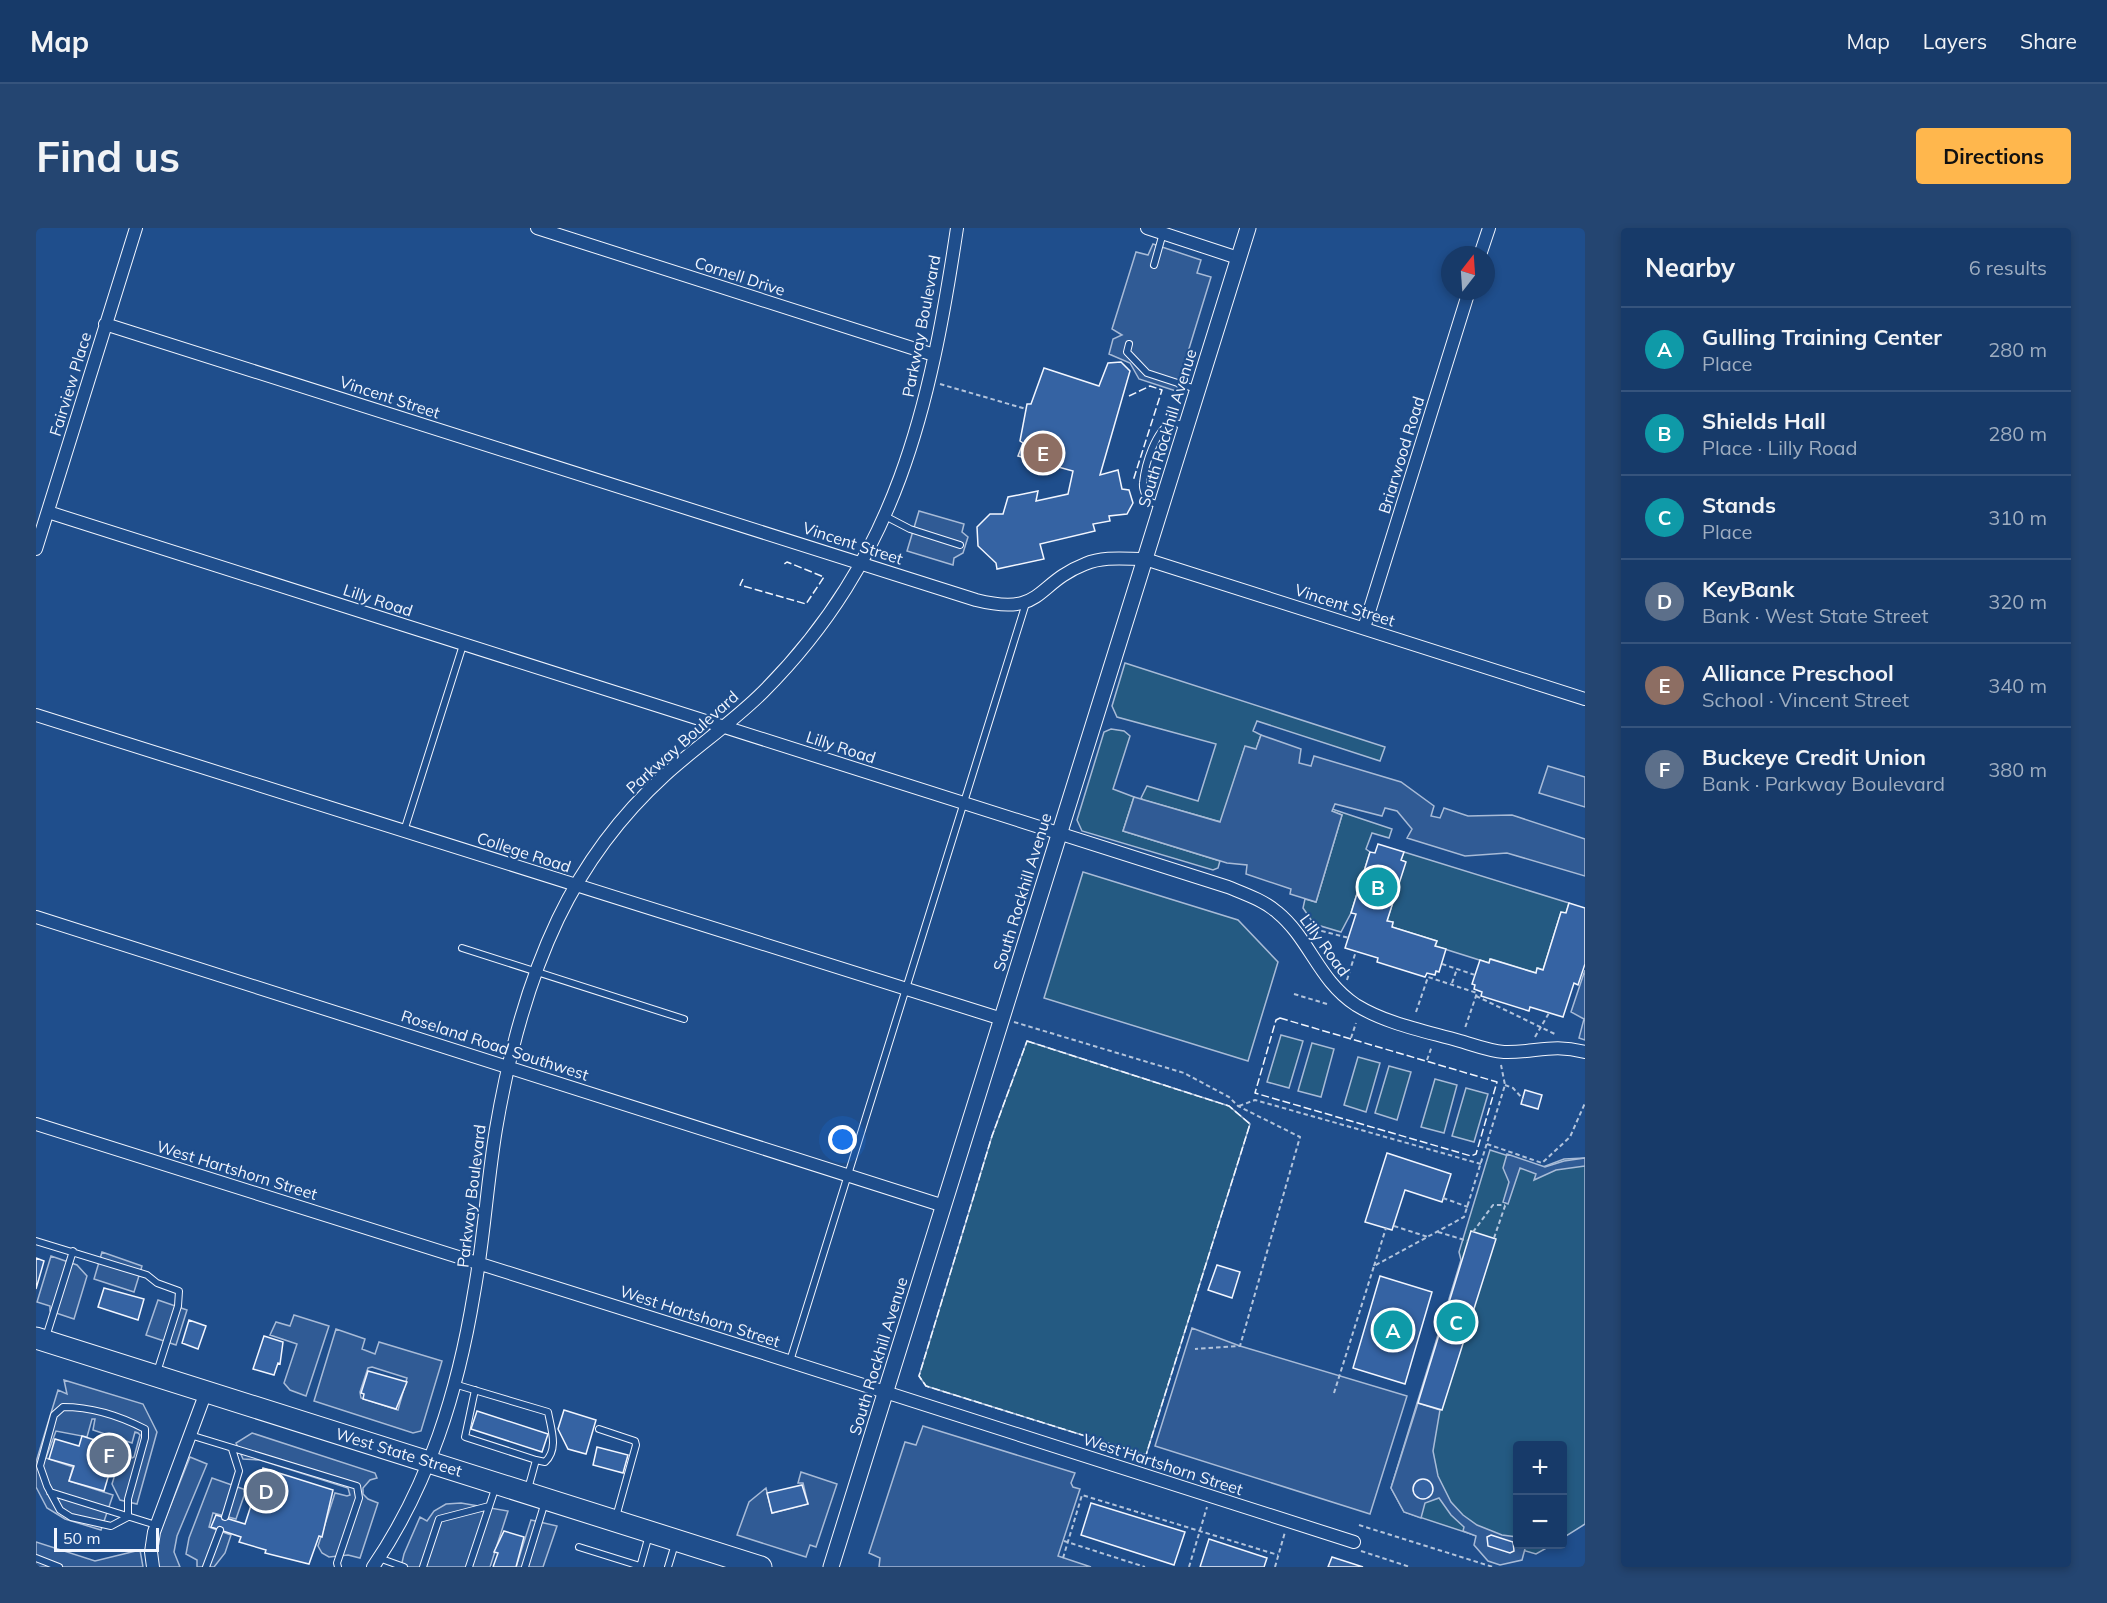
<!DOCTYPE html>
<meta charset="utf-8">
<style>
body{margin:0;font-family:Mulish,sans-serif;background:#244571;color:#f1f3f6}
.controls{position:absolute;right:18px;bottom:18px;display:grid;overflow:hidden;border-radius:6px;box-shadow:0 3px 9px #0003}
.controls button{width:54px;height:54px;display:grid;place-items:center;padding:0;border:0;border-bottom:2px solid #36547d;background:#173a69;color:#f1f3f6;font:30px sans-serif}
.compass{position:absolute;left:1405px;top:18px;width:54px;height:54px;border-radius:50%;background:#173a69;box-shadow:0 3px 9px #0003;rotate:17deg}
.scale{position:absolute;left:18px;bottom:15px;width:105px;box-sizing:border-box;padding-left:6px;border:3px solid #f2f6ff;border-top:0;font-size:16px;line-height:21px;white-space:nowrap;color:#f2f6ff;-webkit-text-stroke:4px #1f4e8c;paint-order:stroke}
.you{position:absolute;left:807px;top:912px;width:21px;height:21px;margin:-15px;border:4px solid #fff;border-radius:50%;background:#1a73e8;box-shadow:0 0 0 9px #1a73e833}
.badge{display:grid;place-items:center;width:39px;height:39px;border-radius:50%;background:#ffb74d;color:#fff;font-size:20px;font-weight:700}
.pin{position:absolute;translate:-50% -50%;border:3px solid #fff;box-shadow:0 2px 6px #0006}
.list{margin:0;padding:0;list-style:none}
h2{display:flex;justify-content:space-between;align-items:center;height:78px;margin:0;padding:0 24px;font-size:26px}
h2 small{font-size:20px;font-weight:400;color:#9eadc0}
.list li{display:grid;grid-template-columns:39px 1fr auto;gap:18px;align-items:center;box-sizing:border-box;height:84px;padding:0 24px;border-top:2px solid #36547d}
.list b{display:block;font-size:22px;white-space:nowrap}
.list p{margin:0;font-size:20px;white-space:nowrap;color:#9eadc0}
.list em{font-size:20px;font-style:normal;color:#9eadc0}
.map{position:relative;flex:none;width:1549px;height:1339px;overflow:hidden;border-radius:6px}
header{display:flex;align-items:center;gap:36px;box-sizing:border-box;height:84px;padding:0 30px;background:#173a69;border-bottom:2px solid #36547d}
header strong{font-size:28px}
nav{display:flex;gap:33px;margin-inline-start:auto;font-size:21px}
.intro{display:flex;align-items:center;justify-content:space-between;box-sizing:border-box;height:144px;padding:0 36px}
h1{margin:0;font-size:42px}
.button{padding:15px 27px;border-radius:6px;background:#ffb74d;color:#111;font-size:21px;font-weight:700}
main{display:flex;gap:36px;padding:0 36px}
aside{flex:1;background:#173a69;border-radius:6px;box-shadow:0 3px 9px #0003}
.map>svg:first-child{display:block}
</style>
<header>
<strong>Map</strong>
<nav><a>Map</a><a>Layers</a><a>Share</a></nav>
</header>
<div class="intro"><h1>Find us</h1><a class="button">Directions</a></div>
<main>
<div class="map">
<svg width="1549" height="1339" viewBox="0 0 1549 1339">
<rect width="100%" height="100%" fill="#1f4e8c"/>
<path fill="#245a82" stroke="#a8bbd7" stroke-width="1.5" d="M1089 435 1349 519 1344 533 1221 493 1217 503 1225 507 1220 522 1209 519 1185 594 1107 572 1105 570 1111 558 1162 573 1180 516 1081 489 1076 478Z
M1075 501 1088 503 1094 508 1077 561 1098 569 1087 603 1184 633 1182 640 1177 642 1046 603 1041 592 1068 504Z
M1296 581 1356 601 1353 610 1336 605 1330 621 1334 624 1315 685 1305 704 1278 696 1267 680 1269 671 1280 674 1306 587 1295 583Z
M1368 624 1533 675 1530 685 1525 684 1507 742 1502 740 1500 745 1455 731 1453 735 1399 718 1401 713 1356 699 1357 694 1351 693 1369 634 1365 632Z
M1047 644 1202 692 1242 734 1212 833 1008 770Z
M1245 807 1267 813 1253 860 1231 854Z
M991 813 1193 878 1214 896 1110 1227 890 1158 883 1148 956 908Z
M1276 815 1298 821 1285 869 1262 863Z
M1322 829 1344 835 1330 884 1308 877Z
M1353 838 1375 844 1361 892 1339 885Z
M1399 851 1421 857 1408 905 1385 899Z
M1430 860 1452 866 1438 914 1416 908Z
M1454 922 1507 939 1528 931 1549 930V1296L1527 1310 1526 1218H1482V1316L1516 1317 1500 1326 1479 1320 1477 1314 1455 1307 1450 1311 1368 1284 1355 1260 1425 1032 1423 1024Z"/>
<path fill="#305b95" stroke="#a8bbd7" stroke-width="1.5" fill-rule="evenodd" d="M1117 16 1165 32 1161 45 1175 49 1140 163 1103 151 1094 135 1073 126 1077 111 1086 107 1076 101 1100 24 1112 27Z
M883 283 928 296 926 304 932 309 927 325 918 330 917 337 871 323Z
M1225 507 1265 521 1263 535 1275 538 1278 528 1365 554 1398 578 1395 588 1404 590 1408 580 1432 588 1476 587 1549 611V648L1471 625 1429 628 1371 610 1376 601 1361 583 1349 580 1346 588 1299 576 1296 583 1306 587 1280 674 1254 666 1255 661 1210 646 1211 637 1191 635 1087 603 1098 569 1184 594 1209 518 1220 521Z
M1512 538 1549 549V579L1503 565Z
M1549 742V812L1543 810 1548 791 1535 784Z
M1471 926 1509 939 1528 933 1549 930V938L1520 942 1498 952 1500 946 1484 940 1472 976 1467 974 1473 954 1467 940Z
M66 1024 106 1038 98 1064 58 1051Z
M15 1028 41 1037 51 1048 38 1091 14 1083V1078L1 1074Z
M122 1072 151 1082 140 1117 110 1107Z
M258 1087 293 1098 270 1168 254 1162 248 1155 261 1116 234 1107 240 1094 254 1098Z
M1156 1100 1204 1118 1371 1168 1334 1286 1119 1218Z
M300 1101 329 1111 326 1121 339 1126 343 1114 406 1133 385 1203 377 1205 278 1173ZM336 1139 371 1150 362 1182 325 1170 324 1164 332 1140Z
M28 1152 107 1176 121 1204 101 1276 84 1272 76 1256 88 1217 96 1230 98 1229 104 1207 102 1205 99 1204 96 1215 57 1202 59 1191H56L51 1209 20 1203 10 1230 37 1239 33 1253 77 1267 65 1302 29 1291 11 1280 0 1259V1234L22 1162 31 1166Z
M1382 1175 1404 1182 1397 1223 1402 1248 1415 1274 1427 1287 1441 1297 1466 1307 1481 1309 1482 1316 1490 1317 1486 1332 1464 1337 1452 1333 1438 1317 1440 1308 1427 1303 1428 1299 1415 1287 1403 1270 1389 1275 1385 1290 1368 1284 1355 1260Z
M887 1198 1039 1245 1035 1255 1037 1259 1044 1261 1022 1328 1055 1339H843L844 1330 833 1325 869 1214 880 1217Z
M216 1205 339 1245 341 1250 334 1252 327 1260V1266L332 1271 342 1275 324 1330 312 1327 293 1329 286 1325 282 1318 299 1265 311 1268 314 1267 312 1260 224 1232 207 1231 200 1215Z
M154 1229 171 1236 141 1308 138 1324 144 1339H122L120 1324 122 1309Z
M765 1244 801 1256 780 1319 774 1317 770 1329 701 1307 713 1274 730 1260 736 1285 772 1276 767 1255H762Z
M176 1250 210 1262 200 1291 177 1285 173 1299 195 1307 189 1325 178 1339H161V1332L150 1326 153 1310Z
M425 1275 472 1283 454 1339H365L368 1326 384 1289 391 1293 398 1283 410 1276Z
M495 1292 521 1298 507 1339H480Z
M0 1314 59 1333 104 1322 107 1339H0Z"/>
<path fill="#3563a3" stroke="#f2f6ff" stroke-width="1.5" d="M1085 134 1094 143 1064 247 1082 242 1086 261 1093 262 1097 275 1091 286 1073 288 1074 293 1057 296 1059 303 1004 316 1008 331 961 341 960 335 942 318 941 299 954 286H967L972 269 1002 263 1000 273 1032 266 1037 243 982 228 987 215 984 213 991 176H995L1008 140 1063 158 1072 135Z
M1342 616 1368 624 1365 632 1370 634 1351 693 1357 694 1356 699 1401 713 1399 718 1410 721 1403 744 1400 743 1399 747 1391 745 1389 749 1341 734 1342 730 1309 720 1320 686 1315 685 1334 624 1339 625Z
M1533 675 1549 680V736L1542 757 1538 755 1527 789 1494 779 1493 783 1445 768 1446 764 1438 761 1439 757 1436 756 1444 732 1453 735 1454 731 1500 745 1501 740 1507 742 1525 684 1530 685Z
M1489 862 1506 867 1502 881 1485 876Z
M1351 925 1415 946 1406 974 1369 962 1356 1002 1329 994Z
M1435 1003 1460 1011 1406 1182 1382 1175Z
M0 1030 8 1033 0 1061Z
M1181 1037 1204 1044 1196 1070 1172 1062Z
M1344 1048 1396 1064 1369 1156 1317 1140Z
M68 1060 108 1071 102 1092 62 1079Z
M153 1092 170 1098 162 1121 146 1115Z
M228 1108 247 1114 244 1136 242 1135 238 1147 217 1141Z
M332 1143 371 1154 360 1181 327 1171 328 1166 325 1165Z
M528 1182 560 1192 550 1226 532 1221 522 1201Z
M441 1183 512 1206 506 1224 435 1201Z
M46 1208 81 1219 68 1263 33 1253 38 1238 13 1231 19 1211 43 1218Z
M561 1219 592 1227 587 1245 557 1237Z
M227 1240 297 1262 286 1309 283 1308 273 1336 229 1325 230 1322 203 1314 205 1309 175 1299 180 1287 209 1296Z
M1377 1261a10 10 0 1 1 20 0a10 10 0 1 1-20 0Z
M766 1257 772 1276 736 1285 731 1265Z
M1055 1275 1149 1304 1138 1337 1045 1307Z
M468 1303 488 1309 480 1339H457L462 1325 458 1324Z
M1455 1307 1477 1314 1478 1323 1474 1325 1452 1318 1451 1309Z
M1173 1311 1231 1330 1228 1339H1164Z
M1296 1329 1327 1339H1292Z"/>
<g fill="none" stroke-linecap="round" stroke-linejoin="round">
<defs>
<path id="service" d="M1118 37 1127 5
M1093 116 1091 124 1111 145 1160 161
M1126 278 1112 273C1110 268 1106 262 1107 255 1109 236 1119 203 1136 194L1150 198
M849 288 874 301 924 317
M368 603 427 417
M426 720 648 791
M0 1013 111 1047 121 1055 143 1063 142 1078 121 1144
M10 1109 37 1023
M754 1133 990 375
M418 1156 512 1184C515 1201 523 1221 509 1234L500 1232 492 1261
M439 1162 429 1209 500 1232
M27 1179C55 1179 84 1188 109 1201V1210L92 1271V1289L75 1298 35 1289 24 1282 11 1258 4 1238 18 1187Z
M563 1201 599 1213 600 1217 580 1289
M154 1207 321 1258 323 1270 301 1335 302 1339
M14 1264 120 1297
M189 1289 203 1243 196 1221
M543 1319 604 1338
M0 1330 23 1339
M343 1330 368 1339
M170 1339 184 1302
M387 1339 403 1291 453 1278
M433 1339 460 1258
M489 1339 509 1274
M604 1339 613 1307
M632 1339 639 1316"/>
<path id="minor" d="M501 0 898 127
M1111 0 1202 30
M1444 27 1453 0
M69 96 940 372C1008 389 998 356 1049 336 1068 328 1089 331 1109 331L1549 471
M12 284 1192 659C1209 666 1227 672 1241 684 1274 711 1282 752 1320 777 1351 796 1389 803 1424 813 1438 817 1453 823 1468 824 1499 825 1516 815 1549 824
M0 321 100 0
M1328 400 1433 63
M0 487 966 791
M0 689 908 978
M0 896 721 1123 1318 1314
M117 1339 115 1324 118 1304 170 1164
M337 1339C393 1257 422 1163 438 1065 448 1011 451 955 460 901 472 830 491 756 522 691 548 637 584 588 629 547 661 518 697 494 727 464 861 330 894 180 921 0"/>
<path id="tertiary" d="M795 1339 1212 0"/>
<path id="trunk" d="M0 1110 725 1339"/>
</defs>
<use href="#service" stroke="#f2f6ff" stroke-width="8"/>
<use href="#minor" stroke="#f2f6ff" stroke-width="14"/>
<use href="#tertiary" stroke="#f2f6ff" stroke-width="17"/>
<use href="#trunk" stroke="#f2f6ff" stroke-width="23"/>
<path stroke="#b3c4dc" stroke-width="2" stroke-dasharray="4.5 3" stroke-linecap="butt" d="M904 156 990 181
M1278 701 1313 710
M1406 736 1439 747
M1311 752 1320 723
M1416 755 1421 741
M1258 766 1291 776
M1440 768 1521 807
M1380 784 1392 749 1441 765 1429 800
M978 794 1148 845 1193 869 1202 878 1264 909 1204 1118 1159 1121
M1499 809 1513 785
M1315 810 1320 795
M1391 832 1396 818
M1469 857 1477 860 1487 871
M1203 878 1219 872 1445 936
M1451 916 1506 935 1534 909 1549 875
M1407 970 1432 979
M1358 998 1392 1009
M1402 1004 1432 1013
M1437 1004 1457 977H1469
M1458 1010 1470 975
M1338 1038 1350 1000
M1298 1165 1338 1038 1428 989 1469 857 1465 837
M1323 1297 1457 1339
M1028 1313 1109 1339
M1325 1323 1374 1339
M1027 1330 1046 1267 1242 1327
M1153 1339 1171 1279
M1239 1339 1249 1304"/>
<use href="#service" stroke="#1f4e8c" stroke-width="6"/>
<use href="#minor" stroke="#1f4e8c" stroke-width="12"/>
<use href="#tertiary" stroke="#1f4e8c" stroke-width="15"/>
<use href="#trunk" stroke="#1f4e8c" stroke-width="21"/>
<path stroke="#f2f6ff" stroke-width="1.5" stroke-dasharray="8 3" stroke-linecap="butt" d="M1093 168 1114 158 1126 162 1097 253
M707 351 704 357 770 376 788 349 751 334 747 337
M1244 790 1461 854 1440 926 1435 928 1219 865 1240 792Z
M991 813 1193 878 1214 896 1110 1227 890 1158 883 1148 956 908Z"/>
</g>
<g text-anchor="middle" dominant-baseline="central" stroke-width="4.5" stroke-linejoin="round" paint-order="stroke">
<g font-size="16" fill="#f2f6ff" stroke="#1f4e8c">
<text transform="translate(704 48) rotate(18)">Cornell Drive</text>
<text transform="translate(885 98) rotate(-79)">Parkway Boulevard</text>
<text transform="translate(34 156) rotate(-73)">Fairview Place</text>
<text transform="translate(354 169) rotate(18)">Vincent Street</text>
<text transform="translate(1131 200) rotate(-73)">South Rockhill Avenue</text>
<text transform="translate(1365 227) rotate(-73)">Briarwood Road</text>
<text transform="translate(817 315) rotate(18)">Vincent Street</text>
<text transform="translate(342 372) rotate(18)">Lilly Road</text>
<text transform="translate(1309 377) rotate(18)">Vincent Street</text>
<text transform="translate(646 514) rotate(-42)">Parkway Boulevard</text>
<text transform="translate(805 519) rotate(18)">Lilly Road</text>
<text transform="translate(488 624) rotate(18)">College Road</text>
<text transform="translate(986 664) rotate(-73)">South Rockhill Avenue</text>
<text transform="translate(1289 717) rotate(54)">Lilly Road</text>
<text transform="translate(459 817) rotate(18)">Roseland Road Southwest</text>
<text transform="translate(201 942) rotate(17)">West Hartshorn Street</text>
<text transform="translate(435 968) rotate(-83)">Parkway Boulevard</text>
<text transform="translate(664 1088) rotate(18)">West Hartshorn Street</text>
<text transform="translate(842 1128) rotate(-73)">South Rockhill Avenue</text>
<text transform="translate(363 1224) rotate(17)">West State Street</text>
<text transform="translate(1127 1236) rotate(18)">West Hartshorn Street</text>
</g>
</g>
</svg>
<div class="controls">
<button>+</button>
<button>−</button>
</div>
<svg class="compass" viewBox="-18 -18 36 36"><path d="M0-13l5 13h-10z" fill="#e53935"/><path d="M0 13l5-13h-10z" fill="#9eadc0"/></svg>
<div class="scale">50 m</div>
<div class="you"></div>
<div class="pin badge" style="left:1357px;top:1102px;background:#0f9aa8">A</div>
<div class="pin badge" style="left:1342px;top:659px;background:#0f9aa8">B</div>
<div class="pin badge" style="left:1420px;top:1094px;background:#0f9aa8">C</div>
<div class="pin badge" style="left:230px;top:1263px;background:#5c6f8a">D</div>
<div class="pin badge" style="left:1007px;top:225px;background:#8d6e63">E</div>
<div class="pin badge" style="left:73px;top:1227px;background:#5c6f8a">F</div>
</div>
<aside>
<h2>Nearby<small>6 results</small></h2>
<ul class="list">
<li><span class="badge" style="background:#0f9aa8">A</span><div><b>Gulling Training Center</b><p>Place</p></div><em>280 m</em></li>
<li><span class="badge" style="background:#0f9aa8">B</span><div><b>Shields Hall</b><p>Place · Lilly Road</p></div><em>280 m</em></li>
<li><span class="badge" style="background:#0f9aa8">C</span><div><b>Stands</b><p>Place</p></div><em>310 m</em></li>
<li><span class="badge" style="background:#5c6f8a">D</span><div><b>KeyBank</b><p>Bank · West State Street</p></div><em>320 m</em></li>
<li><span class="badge" style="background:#8d6e63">E</span><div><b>Alliance Preschool</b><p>School · Vincent Street</p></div><em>340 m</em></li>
<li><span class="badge" style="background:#5c6f8a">F</span><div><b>Buckeye Credit Union</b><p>Bank · Parkway Boulevard</p></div><em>380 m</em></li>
</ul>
</aside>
</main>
